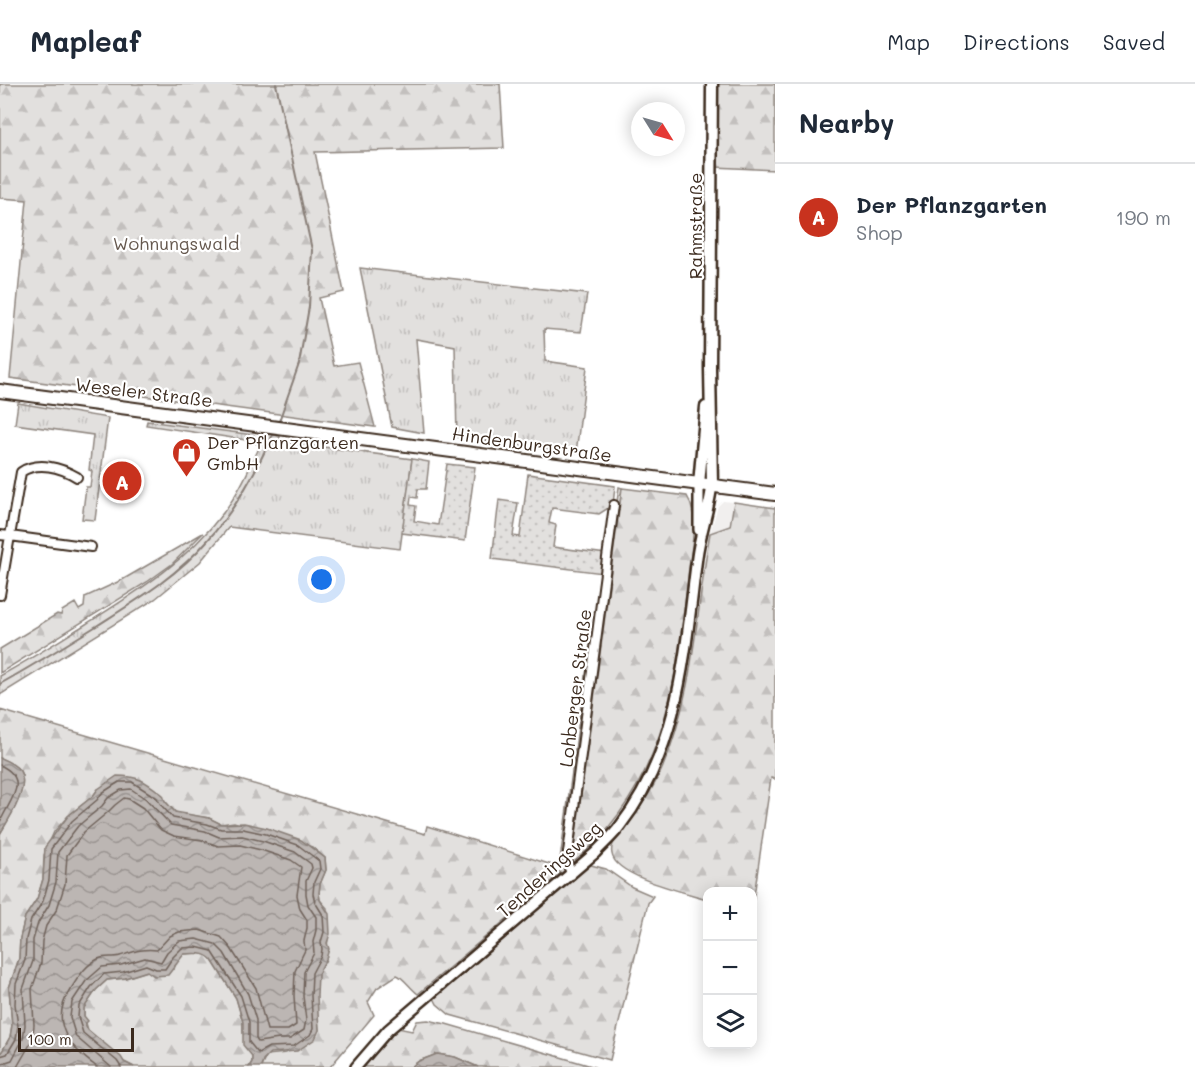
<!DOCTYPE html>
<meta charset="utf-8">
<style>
body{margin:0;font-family:Mali,sans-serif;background:#f6f6f7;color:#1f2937}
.controls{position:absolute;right:18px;bottom:18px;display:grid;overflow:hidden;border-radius:12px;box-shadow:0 3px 15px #0003}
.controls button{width:54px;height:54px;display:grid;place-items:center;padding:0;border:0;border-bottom:2px solid #e0e1e3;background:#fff;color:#1f2937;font:30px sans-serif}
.compass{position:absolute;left:631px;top:18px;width:54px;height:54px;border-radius:50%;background:#fff;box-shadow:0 3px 15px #0003;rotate:127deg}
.scale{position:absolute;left:18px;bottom:15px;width:116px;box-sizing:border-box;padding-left:6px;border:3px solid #3b2a1e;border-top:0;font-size:16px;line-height:21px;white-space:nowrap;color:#3b2a1e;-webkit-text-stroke:4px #fff;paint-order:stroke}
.you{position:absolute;left:322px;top:496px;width:21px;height:21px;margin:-15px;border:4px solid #fff;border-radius:50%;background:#1a73e8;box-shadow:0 0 0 9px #1a73e833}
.badge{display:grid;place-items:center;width:39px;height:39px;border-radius:50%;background:#c8321e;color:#fff;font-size:20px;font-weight:700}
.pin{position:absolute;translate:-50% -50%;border:3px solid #fff;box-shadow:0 2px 6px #0006}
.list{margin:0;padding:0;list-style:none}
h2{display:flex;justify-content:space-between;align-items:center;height:78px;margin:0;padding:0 24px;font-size:26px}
h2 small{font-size:20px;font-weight:400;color:#747a83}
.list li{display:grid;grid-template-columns:39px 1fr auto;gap:18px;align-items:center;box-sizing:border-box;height:108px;padding:0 24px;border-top:2px solid #e0e1e3}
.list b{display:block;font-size:22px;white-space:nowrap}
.list p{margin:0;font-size:20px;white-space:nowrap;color:#747a83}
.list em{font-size:20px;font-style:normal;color:#747a83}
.icon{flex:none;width:33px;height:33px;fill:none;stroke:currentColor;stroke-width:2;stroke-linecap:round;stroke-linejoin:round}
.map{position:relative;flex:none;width:775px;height:983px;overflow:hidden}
header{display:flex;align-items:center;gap:36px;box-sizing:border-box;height:84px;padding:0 30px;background:#fff;border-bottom:2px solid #e0e1e3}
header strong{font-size:28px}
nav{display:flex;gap:33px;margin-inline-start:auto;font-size:21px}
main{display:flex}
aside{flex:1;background:#fff}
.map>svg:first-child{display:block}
</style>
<header>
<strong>Mapleaf</strong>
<nav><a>Map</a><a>Directions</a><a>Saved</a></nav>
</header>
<main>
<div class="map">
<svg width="775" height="983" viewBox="0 0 775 983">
<defs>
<pattern id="grass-tufts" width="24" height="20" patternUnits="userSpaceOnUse" patternTransform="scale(1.5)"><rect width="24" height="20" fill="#e2e0de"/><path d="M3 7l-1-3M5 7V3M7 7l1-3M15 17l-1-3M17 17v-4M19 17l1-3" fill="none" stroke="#c3c0be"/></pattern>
<pattern id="forest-firs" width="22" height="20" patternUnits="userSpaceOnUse" patternTransform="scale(1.5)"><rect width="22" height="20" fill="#e2e0de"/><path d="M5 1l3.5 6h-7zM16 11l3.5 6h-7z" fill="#c3c0be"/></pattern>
<pattern id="garden-dots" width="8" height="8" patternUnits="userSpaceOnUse" patternTransform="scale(1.5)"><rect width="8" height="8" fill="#e2e0de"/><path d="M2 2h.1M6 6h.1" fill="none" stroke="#c3c0be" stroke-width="1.8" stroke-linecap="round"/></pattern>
<pattern id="water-waves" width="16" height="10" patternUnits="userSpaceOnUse" patternTransform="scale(1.5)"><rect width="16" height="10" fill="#bcb6b3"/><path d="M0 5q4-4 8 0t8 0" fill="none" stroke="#9a9491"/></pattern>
</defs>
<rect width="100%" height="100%" fill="#fff"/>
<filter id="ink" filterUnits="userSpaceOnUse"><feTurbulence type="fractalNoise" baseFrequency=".0167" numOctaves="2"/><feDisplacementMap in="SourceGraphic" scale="12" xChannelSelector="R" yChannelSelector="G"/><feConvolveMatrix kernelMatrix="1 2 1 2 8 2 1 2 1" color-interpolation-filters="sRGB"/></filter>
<g filter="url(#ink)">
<path fill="#f1efee" d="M723 417 734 418 730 442 710 449 718 422Z"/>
<path fill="url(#grass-tufts)" stroke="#8e857e" stroke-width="1.5" d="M360 184 587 210 581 248 544 245 545 277 587 283 576 369 457 353 455 262 416 255 424 349 392 343Z
M18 319 108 334 95 436 82 435 86 403H90L92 387 89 386 93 351 15 340Z
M147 337 254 351 258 357 257 360 253 357 146 341Z
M265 350 280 352 279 357 412 375 400 465 229 443 200 478 155 515 0 611V592C29 576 57 558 86 540 138 507 185 479 223 429 239 409 249 385 260 362V355H262Z
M619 403 622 404 572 780 569 778V773Z
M585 592 589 594 564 787 561 789 559 788V783Z"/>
<path fill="url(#forest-firs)" stroke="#8e857e" stroke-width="1.5" d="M0 0H500L504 64 315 68 344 208 319 214 334 282 358 278 375 343 10 294 27 116 0 114Z
M716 0H775V86L715 83Z
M622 404 687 412C700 435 690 468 688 493 675 606 665 701 572 780Z
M734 418 775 424V695L771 694 753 819 752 808H708L707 815C688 809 615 793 612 770 611 766 612 760 615 757 632 734 650 712 662 685 694 611 696 528 710 449L730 442Z
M203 449 172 480 147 498 0 589V565L57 530 61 531 62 527 75 519 79 526 84 523 85 513 122 496Z
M0 626 425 750 427 742 559 783V788L561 789 418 910C411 905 403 893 397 891L377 904 368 918 374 931 330 983H261L267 971 286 969 319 946 316 912 318 890 326 875 328 854 327 824 320 816 319 809 320 800 326 786 325 774 312 763 234 738 221 740 209 734 181 730 175 728 165 717 98 705 93 712 68 732 54 748 44 771 43 795 37 815 25 833 20 854 19 874 9 904 12 941 10 953 0 971V750C9 735 30 703 20 687 15 680 7 677 0 674Z
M591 781 606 785 632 803 653 812 648 819 610 976 450 931 437 920 434 914Z
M196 869 207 871 212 876 236 914 243 938V948L252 972V978L249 983H134L124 978 88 946 84 932V924L96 906 107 896 125 894 148 887 174 885 177 877 184 870Z
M428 936 446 940 595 983H478L455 973 437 970 419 977 411 983H364L398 944 412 947 417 937Z"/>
<path fill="url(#garden-dots)" stroke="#8e857e" stroke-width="1.5" d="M412 375 429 378 426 405H418L417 414 411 413 410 421 416 422 414 437 438 441 447 380 475 383 465 457 402 449Z
M528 390 615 402 613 421 599 430 552 424 549 439 556 441 553 463 606 470 603 489 492 475 499 416 518 419 513 452 520 453Z"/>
<path fill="url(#water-waves)" stroke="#887e77" stroke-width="1.5" d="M0 674C7 677 15 680 20 687 30 703 9 735 0 750Z
M117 692C140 692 146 698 163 711L165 717 175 728 209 734 221 740 244 739 267 744 301 756 325 774 326 786 320 800 319 809 320 816 329 830 330 850 327 859 329 865 326 875 318 890 317 912 319 946 315 955 297 967 270 969 263 976 261 983H249L252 978V972L243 961V938L236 914 212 876C205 868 194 869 184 870L168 891 154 892 147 887 125 894 107 896 96 906 84 924V932L88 937 85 940 88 946 121 973 124 978 134 983H0V971L10 953 12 941 9 904 19 875 20 854 25 833 37 815 43 795 45 763 68 732 93 712 98 705Z
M437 970 455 973 478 983H411L419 977Z"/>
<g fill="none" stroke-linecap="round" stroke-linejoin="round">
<path stroke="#6f625a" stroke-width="1.5" d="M0 681C31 696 10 715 0 738
M0 972 7 970 16 955 18 942 15 920 16 900 25 876 26 855 31 836 43 817 49 796 51 765 72 737 97 716 102 709 119 698H132L157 714 161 721 173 734 207 740 221 745H243L266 750 298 761 319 777 320 785 314 798 313 810 315 818 323 831 324 848 321 858 322 865 321 872 312 889 311 912 313 945 310 951 294 962 269 963 258 969 249 958V938L241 912 212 867 196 863 182 864 173 873 165 885H156L146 881 123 888 104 890 91 903 79 922 78 933 83 949 117 977 121 983
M0 980 12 976 23 955 25 941 23 905 33 877V856L38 839 49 821 56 798 58 768 78 742 102 722 108 714 121 706 131 705 146 715 171 741 205 747 219 753 242 752 263 757 295 768 311 780 312 784 306 797V810L308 821 316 833V846L313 858 314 869 304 888 303 912 306 936 304 946 290 955H279L258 958 256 955V936L248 910 224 869 215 860 196 855 179 857 167 868 161 878 145 874 121 881 102 883 86 897 72 918 70 933 76 953 111 983
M17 983 32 957 34 941 32 905 41 879 42 857 46 842 57 825 65 800 67 771 84 748 108 728 115 721 124 714 129 715 143 724 161 746 174 752 202 756 218 762 240 761 261 766 291 776 301 783 297 811 300 825 307 836V844L304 857 305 866 295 887 294 912 296 941 288 946H267L256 904 230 863 221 853 199 846 179 848 170 852 157 866C143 864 133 868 120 872 113 874 105 872 98 875 84 882 78 894 70 906 49 939 69 963 97 983"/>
<path stroke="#887e77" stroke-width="2" d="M276 0 312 166 309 223 299 280 278 340
M0 600C34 581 66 561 98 541 137 516 177 492 207 457 236 425 256 387 274 348"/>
<defs>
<path id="minor" d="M77 393C60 383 38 377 21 388L10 452 91 463
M0 451 10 452 0 511
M571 791 567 776 614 421"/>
<path id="tertiary" d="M699 400V446
M356 983 388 946 595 769C603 760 613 752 620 742 680 665 685 566 697 473 700 449 709 426 712 401"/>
<path id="secondary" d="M699 400 706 323
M712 401 710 284 712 0"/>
<path id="primary" d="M0 307 775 410"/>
</defs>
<use href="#minor" stroke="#3b2a1e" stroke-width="12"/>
<use href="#tertiary" stroke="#3b2a1e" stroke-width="14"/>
<use href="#secondary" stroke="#3b2a1e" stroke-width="15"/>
<use href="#primary" stroke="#3b2a1e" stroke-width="16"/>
<use href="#minor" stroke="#fff" stroke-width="8"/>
<use href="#tertiary" stroke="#fff" stroke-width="9"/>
<use href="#secondary" stroke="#fff" stroke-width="10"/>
<use href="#primary" stroke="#fff" stroke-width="12"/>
</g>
</g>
<defs>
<symbol id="shop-pin" viewBox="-11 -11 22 30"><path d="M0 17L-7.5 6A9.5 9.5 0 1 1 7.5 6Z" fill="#c8321e" stroke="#fff"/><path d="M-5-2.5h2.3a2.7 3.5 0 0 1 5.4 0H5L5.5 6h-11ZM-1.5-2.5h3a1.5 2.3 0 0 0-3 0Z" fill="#fff"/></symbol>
</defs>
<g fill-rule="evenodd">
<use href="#shop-pin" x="170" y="352" width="33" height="45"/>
</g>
<g text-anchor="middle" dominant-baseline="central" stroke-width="4.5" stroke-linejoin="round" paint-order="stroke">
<g font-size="18" fill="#3b2a1e" stroke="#fff">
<text transform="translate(695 142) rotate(-90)">Rahmstraße</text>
<text transform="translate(144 308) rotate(7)">Weseler Straße</text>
<text transform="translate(532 360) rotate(8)">Hindenburgstraße</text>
<text transform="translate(575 604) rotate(-83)">Lohberger Straße</text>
<text transform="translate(549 785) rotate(-42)">Tenderingsweg</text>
</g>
<g font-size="18" fill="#65584e" stroke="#fff">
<text x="176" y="159">Wohnungswald</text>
</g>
<g font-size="18" fill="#3b2a1e" stroke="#fff" text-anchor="start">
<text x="207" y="358">Der Pflanzgarten<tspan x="207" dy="21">GmbH</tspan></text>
</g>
</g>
</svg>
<div class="controls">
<button>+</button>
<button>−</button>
<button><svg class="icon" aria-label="layers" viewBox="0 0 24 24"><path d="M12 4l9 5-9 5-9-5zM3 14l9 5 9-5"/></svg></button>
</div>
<svg class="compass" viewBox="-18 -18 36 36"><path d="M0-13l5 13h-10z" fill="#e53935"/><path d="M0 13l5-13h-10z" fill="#747a83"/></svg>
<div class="scale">100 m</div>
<div class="you"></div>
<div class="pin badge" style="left:122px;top:397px">A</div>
</div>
<aside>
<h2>Nearby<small></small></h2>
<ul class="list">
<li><span class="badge">A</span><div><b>Der Pflanzgarten</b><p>Shop</p></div><em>190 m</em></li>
</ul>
</aside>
</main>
